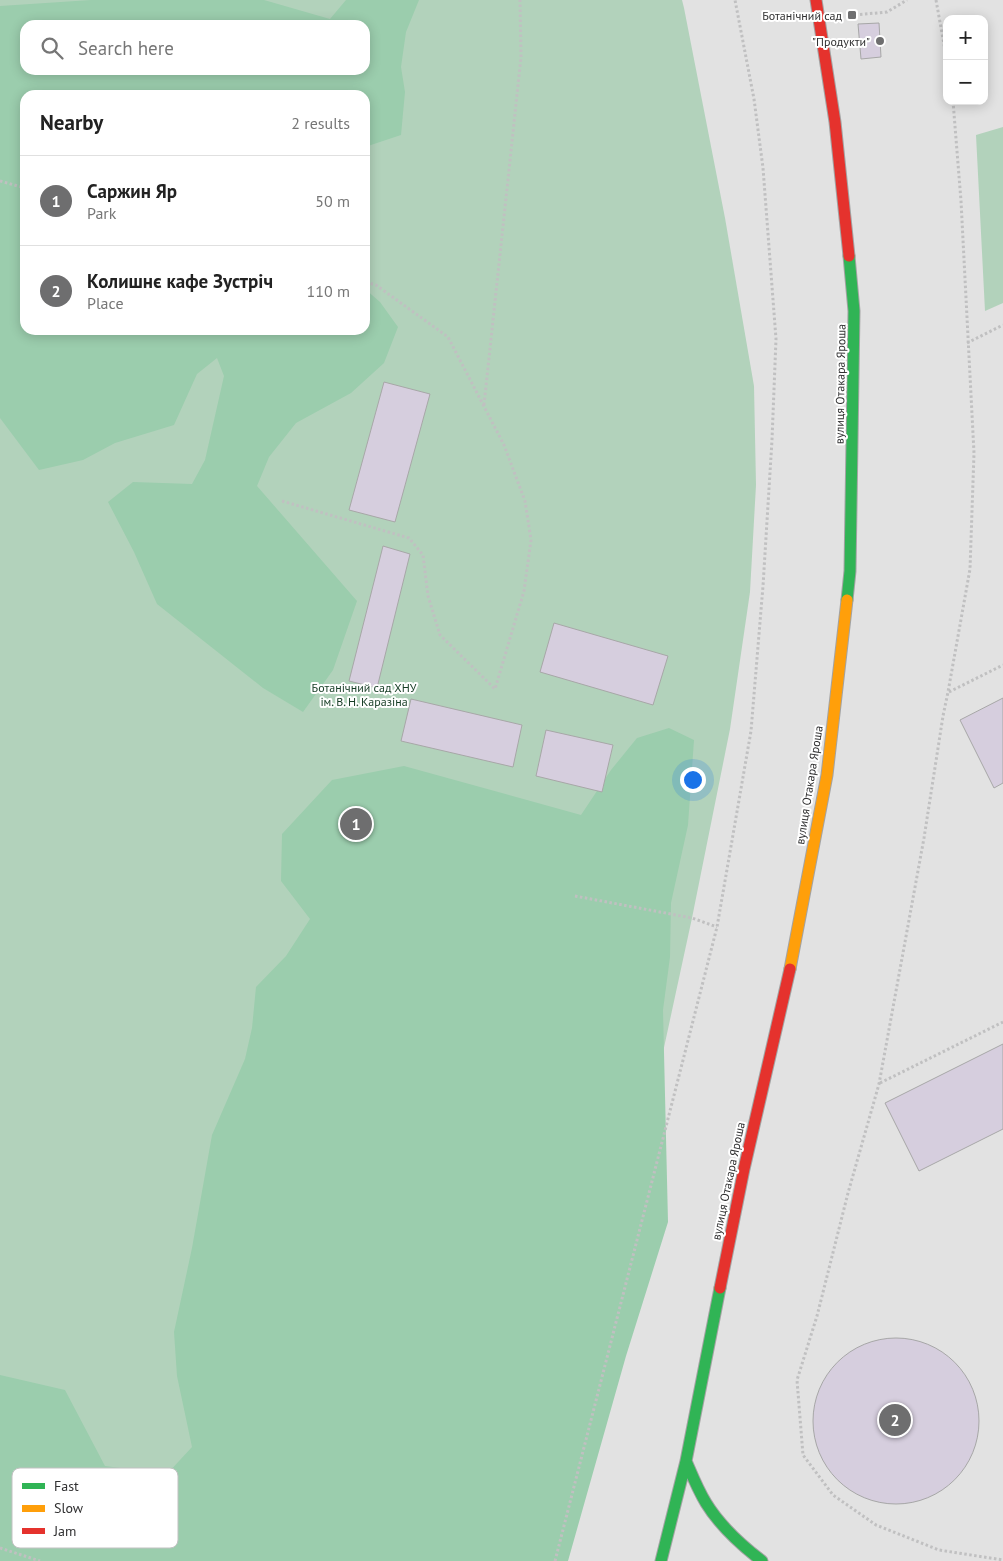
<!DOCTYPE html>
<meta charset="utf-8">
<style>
body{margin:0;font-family:"PT Sans",sans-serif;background:#f2f2f2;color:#222}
.controls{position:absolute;right:15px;top:15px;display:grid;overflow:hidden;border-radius:10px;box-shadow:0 2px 12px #0003}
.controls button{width:45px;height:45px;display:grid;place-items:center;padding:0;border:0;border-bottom:1px solid #e0e0e0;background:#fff;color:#222;font:25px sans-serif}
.you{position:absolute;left:692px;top:779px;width:18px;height:18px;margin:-12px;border:4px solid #fff;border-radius:50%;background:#1a73e8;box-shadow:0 0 0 8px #1a73e833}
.badge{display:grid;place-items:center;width:32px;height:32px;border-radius:50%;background:#6e6e6f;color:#fff;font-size:16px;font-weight:700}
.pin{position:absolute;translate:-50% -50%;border:2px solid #fff;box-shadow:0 1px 5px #0006}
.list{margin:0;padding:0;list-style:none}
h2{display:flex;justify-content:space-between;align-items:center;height:65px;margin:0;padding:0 20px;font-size:21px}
h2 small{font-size:16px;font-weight:400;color:#767676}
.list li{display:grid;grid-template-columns:32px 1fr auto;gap:15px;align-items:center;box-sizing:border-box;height:90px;padding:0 20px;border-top:1px solid #e0e0e0}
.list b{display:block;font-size:19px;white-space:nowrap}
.list p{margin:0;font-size:16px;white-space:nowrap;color:#767676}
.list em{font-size:16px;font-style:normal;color:#767676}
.icon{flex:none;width:28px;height:28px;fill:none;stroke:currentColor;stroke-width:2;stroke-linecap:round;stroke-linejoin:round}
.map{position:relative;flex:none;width:1003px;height:1561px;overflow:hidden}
.search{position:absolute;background:#fff;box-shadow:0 2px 12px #0003;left:20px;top:20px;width:350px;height:55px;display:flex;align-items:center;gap:12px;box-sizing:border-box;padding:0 18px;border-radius:15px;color:#767676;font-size:19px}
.panel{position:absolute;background:#fff;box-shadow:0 2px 12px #0003;left:20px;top:90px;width:350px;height:245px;border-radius:15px}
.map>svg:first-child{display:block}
</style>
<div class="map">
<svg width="1003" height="1561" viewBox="0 0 1003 1561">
<rect width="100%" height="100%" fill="#e2e2e2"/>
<path fill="#b2d2bb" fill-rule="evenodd" d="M0 0H682L684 8 725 218 754 386 756 485 750 592 730 729 692 918 617 1265 0 1561ZM25 25H365V70H25ZM25 95H365V330H25Z
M1003 127V303L985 311 976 135Z"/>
<path fill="#9bcdad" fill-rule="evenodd" d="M91 0H264L330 19 346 0H419L406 32 401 67 405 92 401 135 365 147V95H25V330H365V289L380 302 398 327 384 363 351 393 296 423 269 457 257 486 357 601 333 670 303 712 263 688 157 604 134 552 108 502 133 482 192 484 205 460 224 376 217 358 197 374 174 425 115 443 83 460 39 470 0 418V6ZM25 25H365V70H25Z
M669 728 694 740 688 825 671 903 670 957 663 1010 668 1222 626 1356 568 1561H0V1375L65 1390 105 1466 167 1474 192 1447 177 1376 174 1332 192 1248 212 1135 245 1059 252 1028 256 987 286 956 310 919 281 881 282 834 332 780 404 766 581 815 611 770 637 738Z"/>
<path fill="#d6cede" stroke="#a7a7a7" d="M879 23 881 57 861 59 858 24Z
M384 382 430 394 395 522 349 510Z
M383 546 410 554 377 688 349 681Z
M554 623 668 656 653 705 540 672Z
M1003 698V783L994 788 960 720Z
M411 699 522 725 513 767 401 741Z
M546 730 613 745 602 792 536 776Z
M1003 1044V1129L919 1171 885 1103Z
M813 1421a83 83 0 1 1 166 0a83 83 0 1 1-166 0Z"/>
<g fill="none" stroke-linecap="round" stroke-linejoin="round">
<defs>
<path id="fast" d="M847 600 850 571 854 311 849 256
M686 1461C692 1475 698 1490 706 1503 720 1526 741 1545 762 1561
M661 1561 686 1461 720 1288"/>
<path id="slow" d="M790 969 827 775 847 600"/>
<path id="jam" d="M816 0 835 122 849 256
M720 1288 744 1169 790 969"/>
</defs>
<use href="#fast" stroke="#a3a3a3" stroke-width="13"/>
<use href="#slow" stroke="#a3a3a3" stroke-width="13"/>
<use href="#jam" stroke="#a3a3a3" stroke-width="13"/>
<path stroke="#c0c0c1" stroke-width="3" stroke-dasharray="2.5 2.5" stroke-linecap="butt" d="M936 0 947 61
M855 15 887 12 907 0
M953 101 961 201 974 453 970 569 948 692 943 716 924 838 879 1084 848 1193 817 1316 797 1380 803 1455 833 1495 876 1525 939 1550 1003 1560
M0 181 25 188
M967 343 1003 325
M484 405 521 57 520 0
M282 501 409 538 423 555 428 596 440 635 495 689 524 591 531 540 525 501 504 445 448 337 376 285 365 282
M949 692 1003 665
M575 896 692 918 717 927
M880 1083 1003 1022
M0 1548 40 1561
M555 1561 717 927 751 731 763 586 772 440 776 339 763 168 754 99 735 0"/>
<use href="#fast" stroke="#30b455" stroke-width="11"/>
<use href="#slow" stroke="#ff9f0a" stroke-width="11"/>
<use href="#jam" stroke="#e5322d" stroke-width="11"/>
</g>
<g fill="#6e6e6f" stroke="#fff" stroke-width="2">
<rect x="847" y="10" width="10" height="10" rx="2.5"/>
<circle cx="880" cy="41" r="5"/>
</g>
<g text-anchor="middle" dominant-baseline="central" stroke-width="4" stroke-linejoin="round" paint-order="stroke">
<g font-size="12" fill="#303031" stroke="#fff" text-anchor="end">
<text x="842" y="15">Ботанічний сад</text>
<text x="870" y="41">"Продукти"</text>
</g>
<g font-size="12" fill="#303031" stroke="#fff">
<text transform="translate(840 384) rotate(-89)">вулиця Отакара Яроша</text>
<text transform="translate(809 785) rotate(-81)">вулиця Отакара Яроша</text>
<text transform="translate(728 1181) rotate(-78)">вулиця Отакара Яроша</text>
</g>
<g font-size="12" fill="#153c24" stroke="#fff">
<text x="364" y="687">Ботанічний сад ХНУ<tspan x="364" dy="14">ім. В. Н. Каразіна</tspan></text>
</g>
</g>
<rect x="12" y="1468" width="166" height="80" rx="8" fill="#fff" stroke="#c1c1c1" stroke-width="1"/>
<rect x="22" y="1483" width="23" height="6" fill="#30b455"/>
<rect x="22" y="1505" width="23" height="7" fill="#ff9f0a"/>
<rect x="22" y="1528" width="23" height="6" fill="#e5322d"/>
<g font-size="14" fill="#303031">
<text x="54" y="1491">Fast</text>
<text x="54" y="1513">Slow</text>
<text x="54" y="1536">Jam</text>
</g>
</svg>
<div class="controls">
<button>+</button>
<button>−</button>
</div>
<div class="you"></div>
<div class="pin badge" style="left:356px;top:824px">1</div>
<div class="pin badge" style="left:895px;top:1420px">2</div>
<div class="search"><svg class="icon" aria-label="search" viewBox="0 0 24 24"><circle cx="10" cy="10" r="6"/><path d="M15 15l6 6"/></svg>Search here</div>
<section class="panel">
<h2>Nearby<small>2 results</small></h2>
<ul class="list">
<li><span class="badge">1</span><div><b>Саржин Яр</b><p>Park</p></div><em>50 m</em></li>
<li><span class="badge">2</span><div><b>Колишнє кафе Зустріч</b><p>Place</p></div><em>110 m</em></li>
</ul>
</section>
</div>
